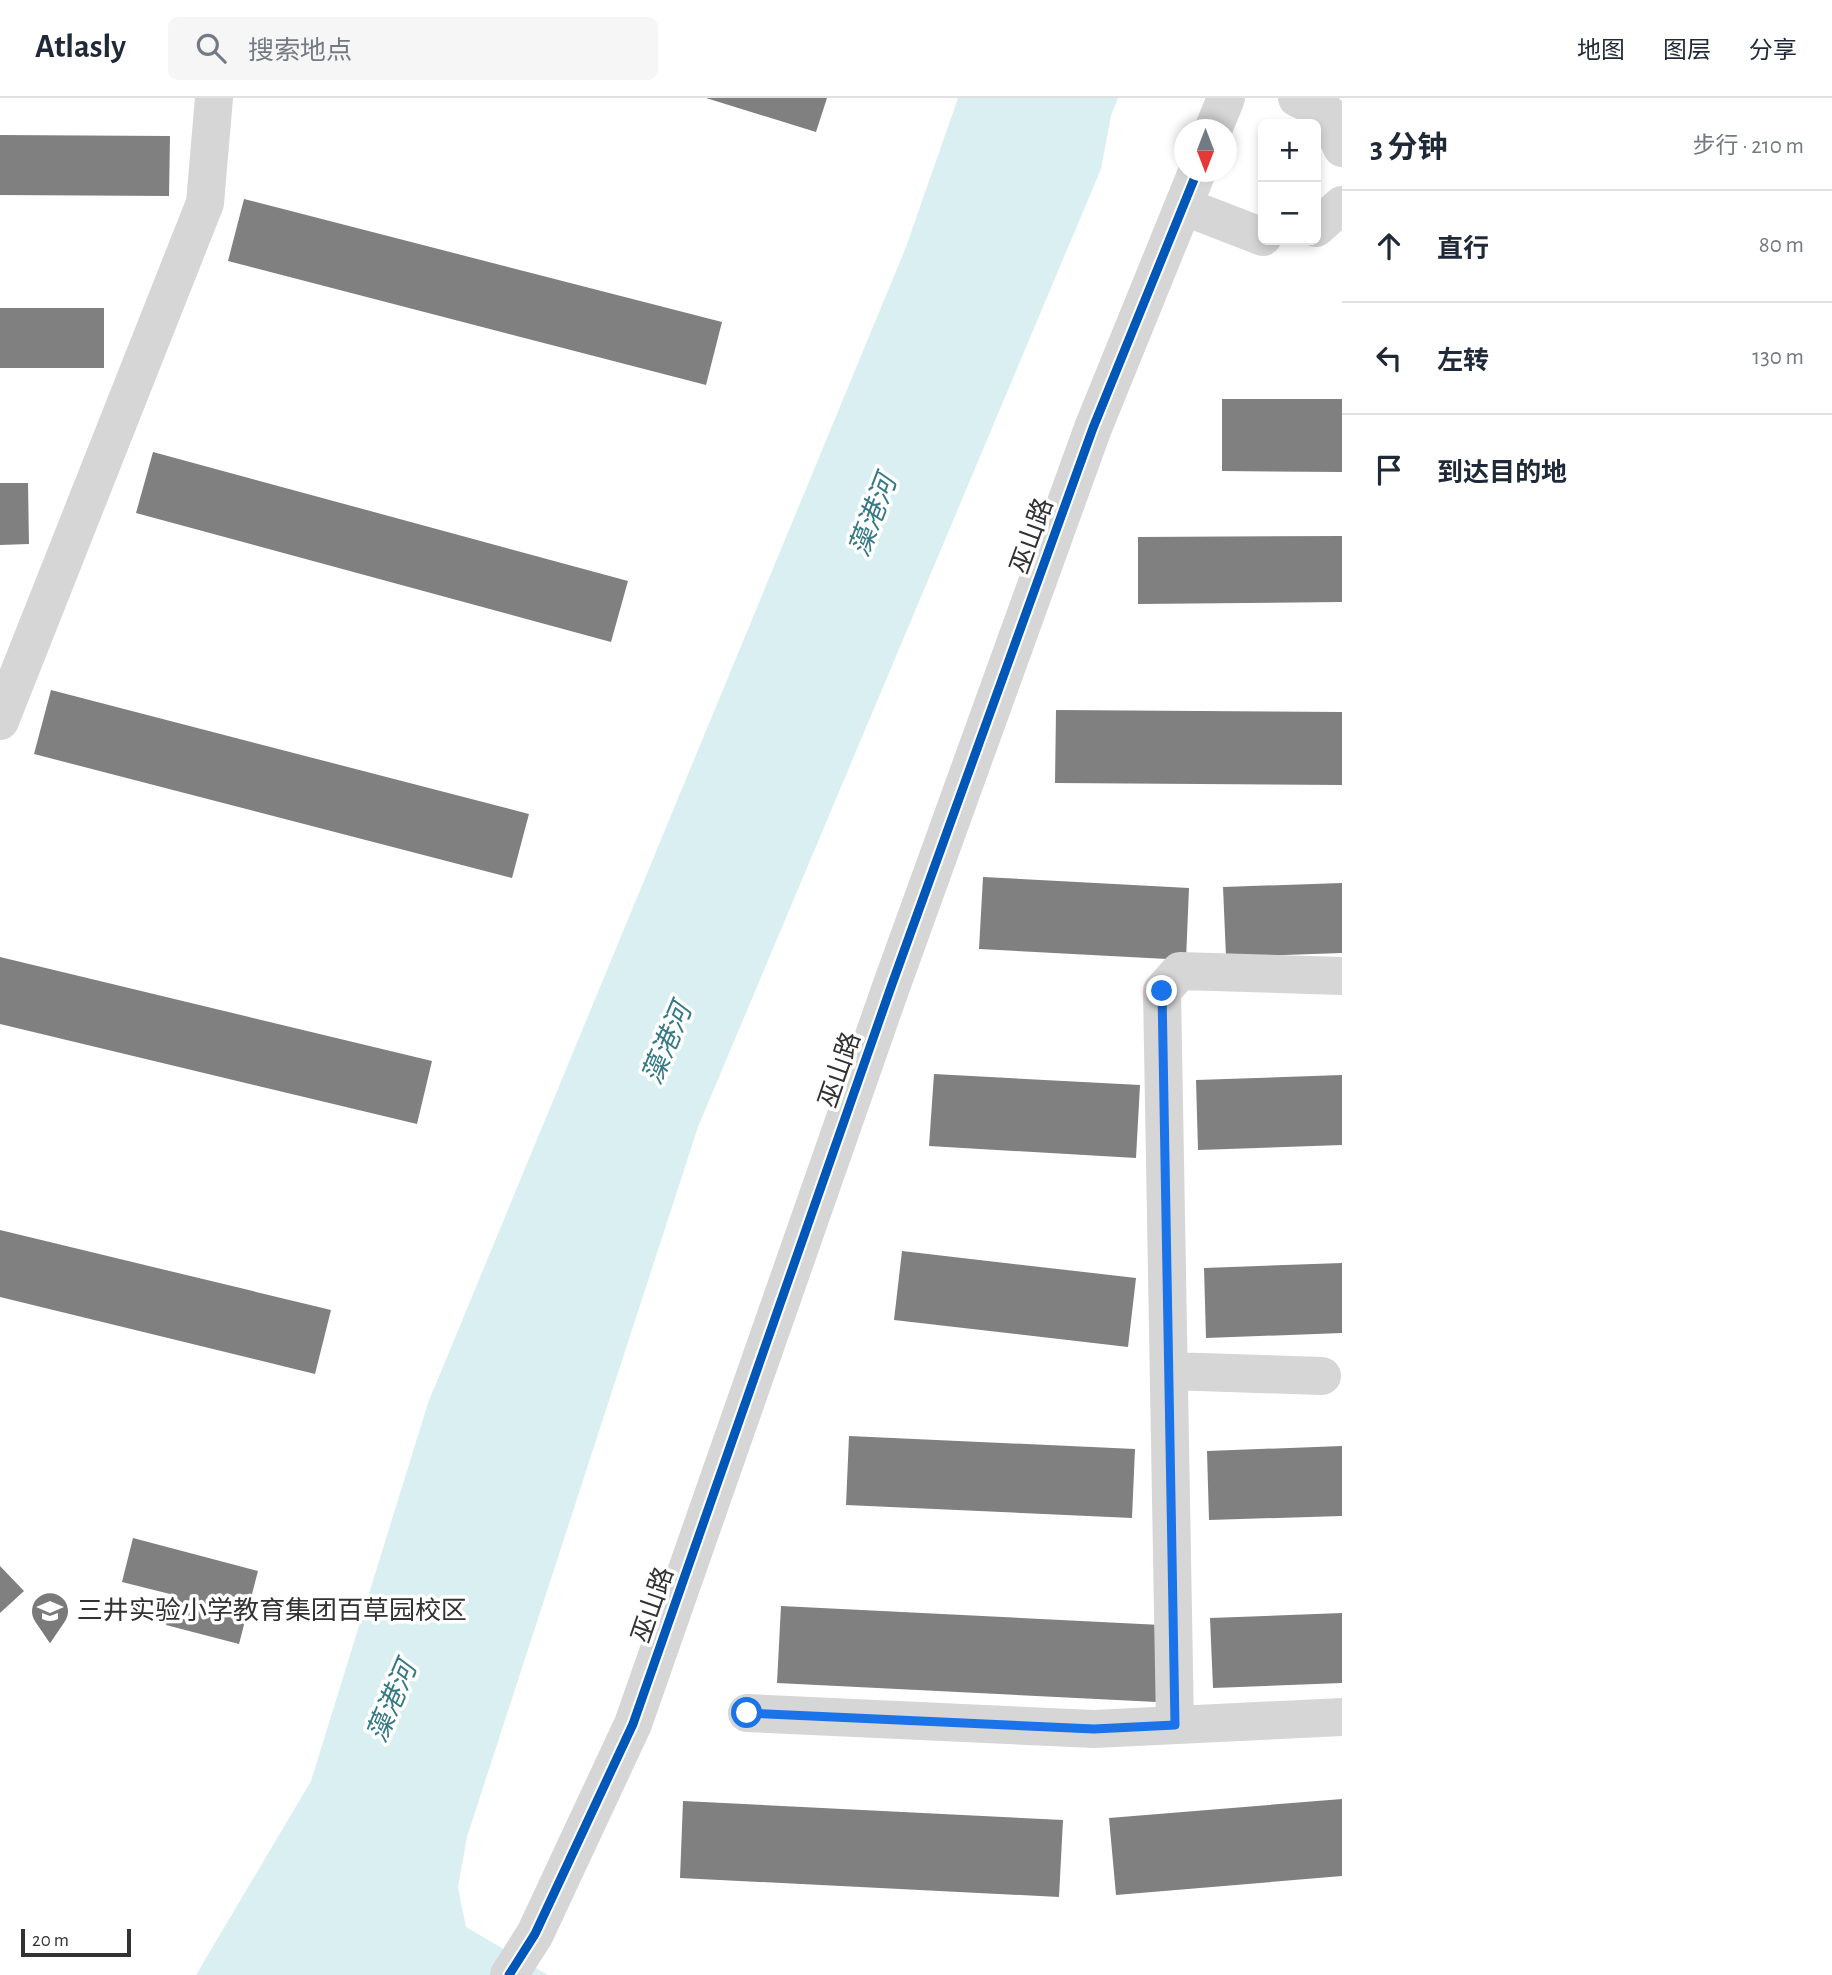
<!DOCTYPE html>
<html lang="zh">
<meta charset="utf-8">
<style>
body{margin:0;font-family:"Alegreya Sans","Noto Sans SC",sans-serif;background:#f6f6f7;color:#1f2937}
.controls{position:absolute;right:21px;top:21px;display:grid;overflow:hidden;border-radius:10px;box-shadow:0 4px 10px #0003}
.controls button{width:63px;height:63px;display:grid;place-items:center;padding:0;border:0;border-bottom:2px solid #e0e1e3;background:#fff;color:#1f2937;font:35px sans-serif}
.compass{position:absolute;left:1174px;top:21px;width:63px;height:63px;border-radius:50%;background:#fff;box-shadow:0 4px 10px #0003;rotate:180deg}
.scale{position:absolute;left:21px;bottom:18px;width:110px;box-sizing:border-box;padding-left:7px;border:4px solid #323232;border-top:0;font-size:19px;line-height:24px;white-space:nowrap;color:#323232;-webkit-text-stroke:5px #fff;paint-order:stroke}
.stop{position:absolute;width:21px;height:21px;margin:-16px;border:5px solid #1a73e8;border-radius:50%;background:#fff}
.stop.end{background:#1a73e8;border-color:#fff;box-shadow:0 2px 7px #0008}
.list{margin:0;padding:0;list-style:none}
h2{display:flex;justify-content:space-between;align-items:center;height:91px;margin:0;padding:0 28px;font-size:30px}
h2 small{font-size:23px;font-weight:400;color:#747a83}
.list li{display:grid;grid-template-columns:46px 1fr auto;gap:21px;align-items:center;box-sizing:border-box;height:112px;padding:0 28px;border-top:2px solid #e0e1e3}
.list b{display:block;font-size:26px;white-space:nowrap}
.list em{font-size:23px;font-style:normal;color:#747a83}
.icon{flex:none;width:38px;height:38px;fill:none;stroke:currentColor;stroke-width:2;stroke-linecap:round;stroke-linejoin:round}
.map{position:relative;flex:none;width:1342px;height:1877px;overflow:hidden}
header{display:flex;align-items:center;gap:42px;box-sizing:border-box;height:98px;padding:0 35px;background:#fff;border-bottom:2px solid #e0e1e3}
header strong{font-size:33px}
nav{display:flex;gap:38px;margin-inline-start:auto;font-size:24px}
.search{width:490px;height:63px;background:#f6f6f7;display:flex;align-items:center;gap:18px;box-sizing:border-box;padding:0 24px;border-radius:10px;color:#747a83;font-size:26px}
main{display:flex}
aside{flex:1;background:#fff}
.map>svg:first-child{display:block}
</style>
<header>
<strong>Atlasly</strong>
<div class="search"><svg class="icon" aria-label="search" viewBox="0 0 24 24"><circle cx="10" cy="10" r="6"/><path d="M15 15l6 6"/></svg>搜索地点</div>
<nav><a>地图</a><a>图层</a><a>分享</a></nav>
</header>
<main>
<div class="map">
<svg width="1342" height="1877" viewBox="0 0 1342 1877">
<rect width="100%" height="100%" fill="#fff"/>
<path fill="#daeff2" d="M958 0H1118L1111 18 1101 71 698 1029 467 1739 458 1789 466 1829 548 1877H196L311 1683 428 1305 906 149Z"/>
<path fill="#808080" d="M706 0H827L816 34Z
M0 37 170 38 169 98 0 97Z
M244 101 722 224 706 287 228 163Z
M0 210H104V270H0Z
M1222 301H1342V374L1222 373Z
M153 354 628 483 611 544 136 415Z
M0 385H28L29 446 0 447Z
M1342 438V504L1138 506V439Z
M51 592 529 716 512 780 34 656Z
M1056 612 1342 614V687L1055 685Z
M983 779 1189 790 1186 862 979 851Z
M1342 785V855L1226 859 1223 789Z
M0 859 432 963 417 1026 0 926Z
M934 976 1140 987 1136 1060 929 1048Z
M1342 977V1047L1198 1052 1196 982Z
M0 1132 331 1212 315 1276 0 1199Z
M902 1153 1136 1180 1128 1249 894 1222Z
M1342 1165V1235L1206 1240 1204 1170Z
M849 1338 1135 1351 1132 1420 846 1407Z
M1342 1348V1418L1209 1422 1207 1353Z
M133 1440 258 1473 239 1546 166 1527 174 1497 122 1484Z
M0 1468 24 1493 0 1515Z
M781 1508 1161 1527 1157 1604 777 1585Z
M1342 1515V1585L1213 1590 1210 1520Z
M1342 1701V1778L1116 1797 1109 1720Z
M683 1703 1063 1722 1059 1799 680 1780Z"/>
<g fill="none" stroke-linecap="round" stroke-linejoin="round">
<path stroke="#d6d6d6" stroke-width="38" d="M1297 0 1326 14 1342 50
M1213 32 1226 0
M1183 108 1263 139
M1316 130 1342 107
M0 623 205 105 214 0
M1169 1273 1322 1278
M747 1615 1094 1631 1342 1619
M1175 1627 1162 893 1180 873 1342 878
M509 1877 535 1836 633 1626 891 889 1093 330 1197 74"/>
<defs>
<path id="cycleway" d="M509 1877 535 1836 633 1626 891 889 1093 330 1197 74"/>
</defs>
<use href="#cycleway" stroke="#fff" stroke-width="13"/>
<use href="#cycleway" stroke="#0057b8" stroke-width="9"/>
</g>
<g fill="none" stroke-linecap="round" stroke-linejoin="round">
<path stroke="#1a73e8" stroke-width="9" d="M747 1615 1094 1631 1175 1627 1162 893"/>
</g>
<defs>
<symbol id="school-pin" viewBox="-11 -11 22 30"><path d="M0 17L-7.5 6A9.5 9.5 0 1 1 7.5 6Z" fill="#7a7a7a" stroke="#fff"/><path d="M0-5L7-2L0 1L-7-2ZM-4 1L0 2.5L4 1V4Q0 6-4 4Z" fill="#fff"/></symbol>
</defs>
<g fill-rule="evenodd">
<use href="#school-pin" x="28" y="1491" width="44" height="60"/>
</g>
<g text-anchor="middle" dominant-baseline="central" stroke-width="7" stroke-linejoin="round" paint-order="stroke">
<g font-size="26" fill="#323232" stroke="#fff">
<text transform="translate(1032 438) rotate(-70)">巫山路</text>
<text transform="translate(840 972) rotate(-71)">巫山路</text>
<text transform="translate(653 1507) rotate(-71)">巫山路</text>
</g>
<g font-size="26" fill="#323232" stroke="#fff" text-anchor="start">
<text x="77" y="1513">三井实验小学教育集团百草园校区</text>
</g>
<g font-size="28" font-style="italic" fill="#367a85" stroke="#fff">
<text transform="translate(874 418) rotate(-69)">藻港河</text>
<text transform="translate(668 946) rotate(-67)">藻港河</text>
<text transform="translate(393 1604) rotate(-67)">藻港河</text>
</g>
</g>
</svg>
<div class="controls">
<button>+</button>
<button>−</button>
</div>
<svg class="compass" viewBox="-18 -18 36 36"><path d="M0-13l5 13h-10z" fill="#e53935"/><path d="M0 13l5-13h-10z" fill="#747a83"/></svg>
<div class="scale">20 m</div>
<div class="stop" style="left:747px;top:1615px"></div>
<div class="stop end" style="left:1162px;top:893px"></div>
</div>
<aside>
<h2>3 分钟<small>步行 · 210 m</small></h2>
<ul class="list">
<li><svg class="icon" aria-label="ahead" viewBox="0 0 24 24"><path d="M12 20V5M6 11l6-6 6 6"/></svg><div><b>直行</b></div><em>80 m</em></li>
<li><svg class="icon" aria-label="left" viewBox="0 0 24 24"><path d="M17 20v-9H6M10 6l-5 5 5 5"/></svg><div><b>左转</b></div><em>130 m</em></li>
<li><svg class="icon" aria-label="arrive" viewBox="0 0 24 24"><path d="M6 21V4h12l-3 4 3 4H6"/></svg><div><b>到达目的地</b></div></li>
</ul>
</aside>
</main>
